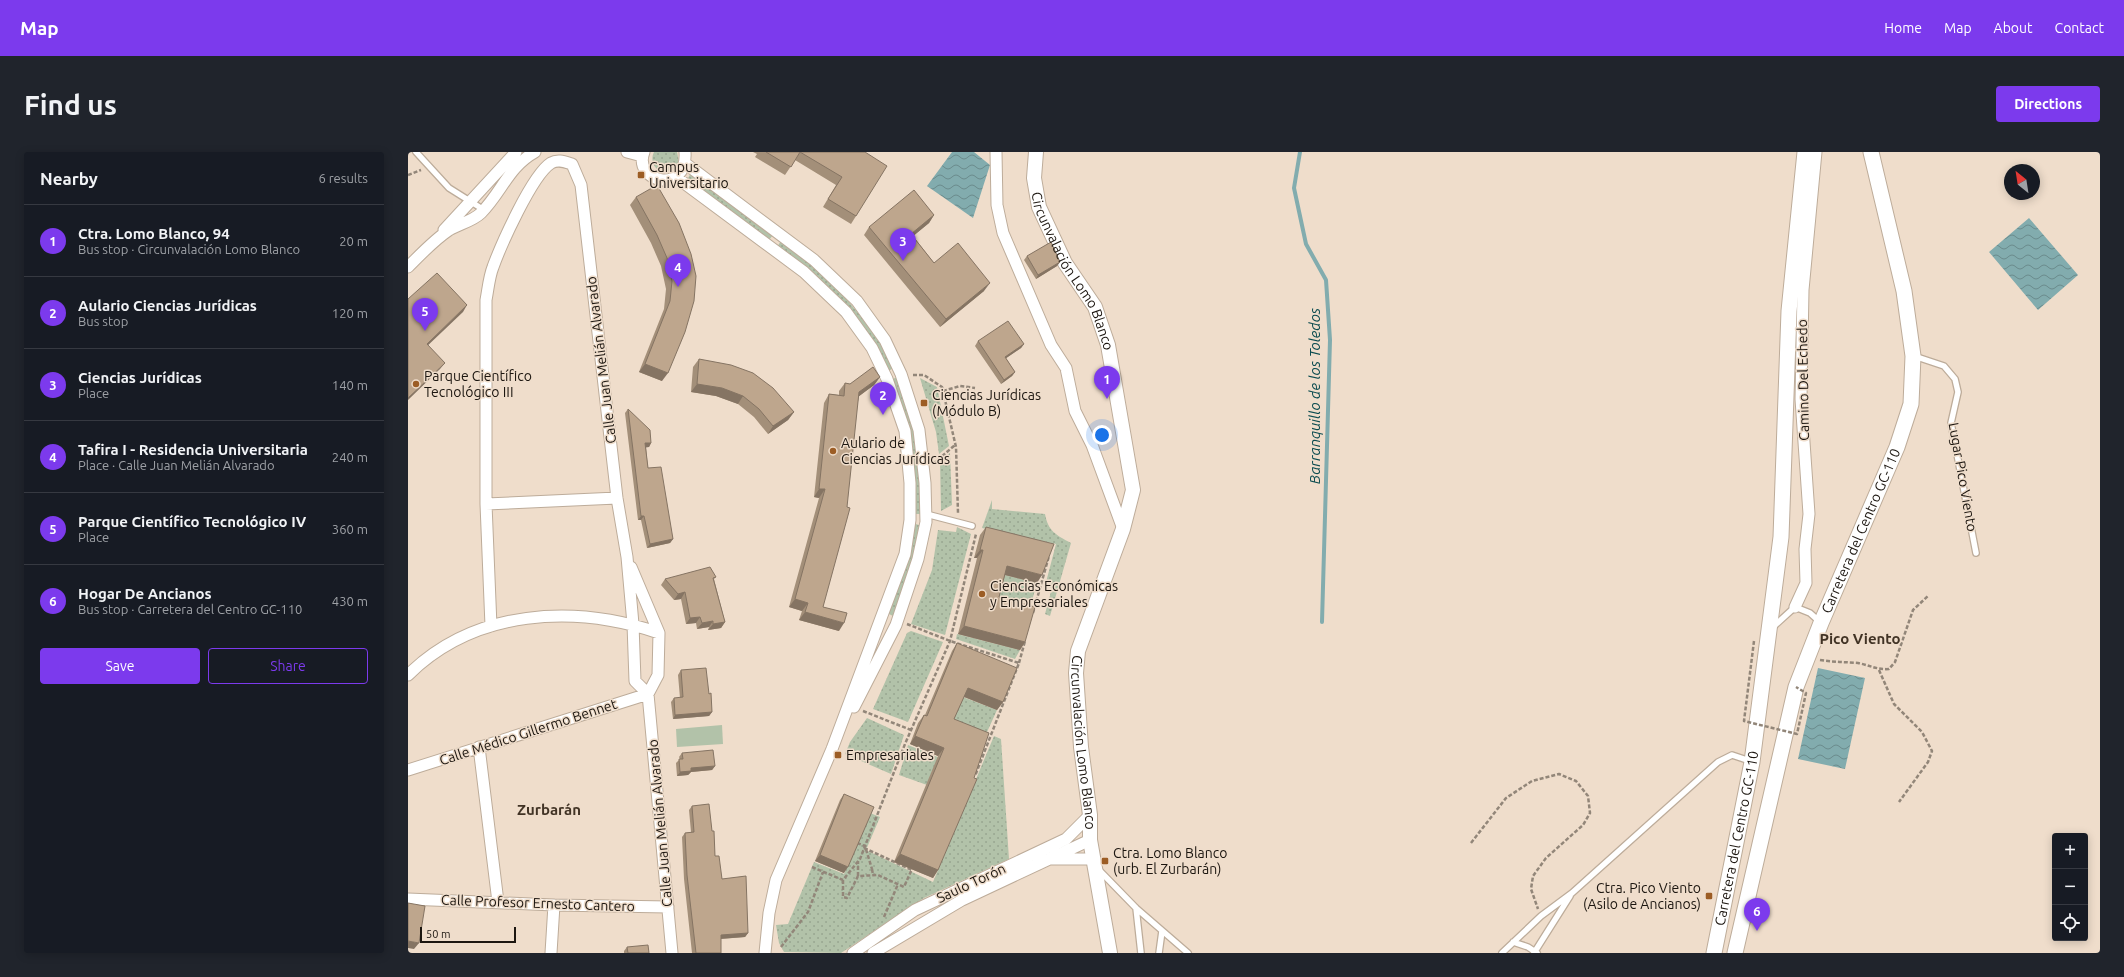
<!DOCTYPE html>
<meta charset="utf-8">
<style>
body{margin:0;font-family:Ubuntu,sans-serif;background:#20242c;color:#f1f3f6}
.controls{position:absolute;right:12px;bottom:12px;display:grid;overflow:hidden;border-radius:4px;box-shadow:0 2px 10px #0003}
.controls button{width:36px;height:36px;display:grid;place-items:center;padding:0;border:0;border-bottom:1px solid #363941;background:#171b24;color:#f1f3f6;font:20px sans-serif}
.compass{position:absolute;left:1596px;top:12px;width:36px;height:36px;border-radius:50%;background:#171b24;box-shadow:0 2px 10px #0003;rotate:330deg}
.scale{position:absolute;left:12px;bottom:10px;width:96px;box-sizing:border-box;padding-left:4px;border:2px solid #1c1610;border-top:0;font-size:11px;line-height:14px;white-space:nowrap;color:#1c1610;-webkit-text-stroke:3px #efddcb;paint-order:stroke}
.you{position:absolute;left:694px;top:283px;width:14px;height:14px;margin:-10px;border:3px solid #fff;border-radius:50%;background:#1a73e8;box-shadow:0 0 0 6px #1a73e833}
.badge{display:grid;place-items:center;width:26px;height:26px;border-radius:50%;background:#7c3aed;color:#fff;font-size:13px;font-weight:700}
.pin{position:absolute;translate:-50% -33px;filter:drop-shadow(0 1px 2px #0008)}
.pin::after{content:'';position:absolute;top:21px;width:14px;height:12px;background:inherit;clip-path:polygon(0 0,100% 0,50% 100%)}
.list{margin:0;padding:0;list-style:none}
h2{display:flex;justify-content:space-between;align-items:center;height:52px;margin:0;padding:0 16px;font-size:17px}
h2 small{font-size:13px;font-weight:400;color:#9ea1a6}
.list li{display:grid;grid-template-columns:26px 1fr auto;gap:12px;align-items:center;box-sizing:border-box;height:72px;padding:0 16px;border-top:1px solid #363941}
.list b{display:block;font-size:15px;white-space:nowrap}
.list p{margin:0;font-size:13px;white-space:nowrap;color:#9ea1a6}
.list em{font-size:13px;font-style:normal;color:#9ea1a6}
.actions{display:flex;gap:8px;padding:12px 16px}
.actions a{flex:1;padding:9px 0;border:1px solid #7c3aed;border-radius:4px;text-align:center;font-size:14px;color:#7c3aed}
.actions .main{background:#7c3aed;color:#fff}
.icon{flex:none;width:22px;height:22px;fill:none;stroke:currentColor;stroke-width:2;stroke-linecap:round;stroke-linejoin:round}
.map{position:relative;flex:none;width:1692px;height:801px;overflow:hidden;border-radius:4px}
header{display:flex;align-items:center;gap:24px;box-sizing:border-box;height:56px;padding:0 20px;background:#7c3aed;color:#fff}
header strong{font-size:19px}
nav{display:flex;gap:22px;margin-inline-start:auto;font-size:14px}
.intro{display:flex;align-items:center;justify-content:space-between;box-sizing:border-box;height:96px;padding:0 24px}
h1{margin:0;font-size:28px}
.button{padding:10px 18px;border-radius:4px;background:#7c3aed;color:#fff;font-size:14px;font-weight:700}
main{display:flex;gap:24px;padding:0 24px}
aside{flex:1;background:#171b24;border-radius:4px;box-shadow:0 2px 10px #0003}
.map>svg:first-child{display:block}
</style>
<header>
<strong>Map</strong>
<nav><a>Home</a><a>Map</a><a>About</a><a>Contact</a></nav>
</header>
<div class="intro"><h1>Find us</h1><a class="button">Directions</a></div>
<main>
<aside>
<h2>Nearby<small>6 results</small></h2>
<ul class="list">
<li><span class="badge">1</span><div><b>Ctra. Lomo Blanco, 94</b><p>Bus stop · Circunvalación Lomo Blanco</p></div><em>20 m</em></li>
<li><span class="badge">2</span><div><b>Aulario Ciencias Jurídicas</b><p>Bus stop</p></div><em>120 m</em></li>
<li><span class="badge">3</span><div><b>Ciencias Jurídicas</b><p>Place</p></div><em>140 m</em></li>
<li><span class="badge">4</span><div><b>Tafira I - Residencia Universitaria</b><p>Place · Calle Juan Melián Alvarado</p></div><em>240 m</em></li>
<li><span class="badge">5</span><div><b>Parque Científico Tecnológico IV</b><p>Place</p></div><em>360 m</em></li>
<li><span class="badge">6</span><div><b>Hogar De Ancianos</b><p>Bus stop · Carretera del Centro GC-110</p></div><em>430 m</em></li>
</ul>
<div class="actions"><a class="main">Save</a><a>Share</a></div>
</aside>
<div class="map">
<svg width="1692" height="801" viewBox="0 0 1692 801">
<defs>
<pattern id="park-dots" width="8" height="8" patternUnits="userSpaceOnUse"><rect width="8" height="8" fill="#b2c2a9"/><path d="M2 2h.1M6 6h.1" fill="none" stroke="#98a690" stroke-width="1.8" stroke-linecap="round"/></pattern>
<pattern id="water-waves" width="16" height="10" patternUnits="userSpaceOnUse"><rect width="16" height="10" fill="#82acae"/><path d="M0 5q4-4 8 0t8 0" fill="none" stroke="#6a8b8c"/></pattern>
</defs>
<rect width="100%" height="100%" fill="#efddcb"/>
<path fill="#b2c2a9" d="M314 573 315 592 269 595 268 577Z"/>
<path fill="url(#park-dots)" d="M246 0H269L271 10 264 19 252 20C246 15 242 8 246 0Z
M283 21 365 83 361 88 282 29 280 26Z
M373 89C421 125 458 162 486 216L479 219 466 195 369 95Z
M489 225C504 269 518 315 512 362H505L483 228Z
M512 226 529 235 541 294 531 302 528 280Z
M542 301 544 353 533 359 532 309Z
M584 348V357L637 362C640 379 648 383 663 391L642 464 637 462 644 436 637 434 648 392 574 376Z
M504 371 511 373 505 407 485 464 479 461Z
M549 375 563 382 537 483 503 472 524 418 530 378 548 380Z
M593 422 629 431 623 452 596 445 593 455 585 453Z
M503 479 535 490 500 570 465 557 499 481Z
M549 482 612 498 607 507 548 487Z
M555 545 589 558 575 589 540 575Z
M459 566 496 583 483 622 437 602 442 590Z
M586 584 593 587 601 707 516 746 433 801 376 800 371 791 368 773 380 772 406 710 436 722 462 661 472 665 458 698 525 730Z
M500 593 559 617 536 624 524 619 519 633 491 623Z"/>
<path fill="url(#water-waves)" d="M544 0H566L582 13 565 66 519 34Z
M1621 66 1670 123 1630 158 1581 100Z
M1410 516 1457 526 1437 617 1390 607Z"/>
<g fill="none" stroke-linecap="round" stroke-linejoin="round">
<path stroke="#82acae" stroke-width="4" d="M892 0 886 36 898 92 918 128 922 188 914 470"/>
<defs>
<path id="service" d="M8 0 41 36 76 58
M1506 204 1536 214 1547 227 1550 240 1543 271 1568 401
M518 362 564 374
M1365 475 1387 455 1402 461 1412 470
M690 717 728 756 780 801
M728 756 733 801
M1105 790 1120 795 1129 801
M751 801 754 779
M1094 801 1133 764 1164 741 1310 610 1324 603 1342 609
M1126 801 1162 744"/>
<path id="minor" d="M219 0 234 4
M236 0C224 30 280 44 277 0
M588 0 589 53 595 81 643 193 658 216 667 259 684 293 715 377
M278 12 406 108 449 149 477 188 493 222 511 278 517 331 518 370 510 407 488 473 446 555
M268 25 396 120 438 160 464 196 479 227 497 279 502 331V368L497 402 424 597 368 728 361 761 357 801
M36 78 108 0
M0 115C13 102 26 88 41 78 51 72 65 69 73 61 94 40 100 15 127 0
M78 352 209 346
M1387 455 1398 431 1397 397 1401 362 1393 247 1395 138 1408 0
M83 474 78 352V148C80 138 81 125 85 115 93 93 124 23 143 11 150 7 157 10 164 12L173 33 209 346 219 405 225 472 227 529 240 542 264 801
M0 523C67 457 166 452 251 481
M71 595 90 750
M0 618 240 542 250 523 251 481 223 415
M645 707H685
M0 747 146 753 260 755
M143 801 146 753
M445 801 507 758 658 687 682 663
M465 801 554 748 682 688"/>
<g id="tertiary">
<path id="s1" d="M628 0 626 26 631 55 657 111 687 155 700 193 725 338 715 377 670 499 668 521 673 595 682 663V688L702 801"/>
</g>
<g id="secondary">
<path id="s2" d="M1306 801 1344 610 1373 385 1381 159 1397 0"/>
<path id="s3" d="M1327 801 1388 535 1413 471 1489 295 1503 252 1505 204 1496 139 1463 0"/>
</g>
</defs>
<use href="#service" stroke="#bdac9a" stroke-width="8"/>
<use href="#minor" stroke="#bdac9a" stroke-width="13"/>
<use href="#tertiary" stroke="#bdac9a" stroke-width="16"/>
<use href="#secondary" stroke="#bdac9a" stroke-width="17"/>
<path stroke="#928679" stroke-width="2.5" stroke-dasharray="4 2" stroke-linecap="butt" d="M0 23 13 18
M505 223H516L534 235 548 295 550 361
M535 239 552 234 567 236
M525 312 547 293
M625 461 641 404
M499 472 542 489 611 511 567 624
M1412 508C1425 510 1437 510 1450 511 1461 513 1469 518 1481 517L1487 510 1505 458 1521 443
M611 511 617 489
M1471 518 1486 552 1514 580 1524 599 1520 610 1491 650
M455 559 503 578
M1063 691 1098 646 1124 629 1151 622 1168 629 1180 644 1182 661 1175 673 1138 706 1125 724 1123 737 1130 757
M456 696 504 718
M404 715 435 728 452 707 497 592 542 489 568 382
M464 717 465 723
M450 724V709
M435 728V745L439 746 450 724 470 723 496 735 504 717
M476 765 490 732
M373 795 400 760 415 720"/>
<use href="#service" stroke="#fff" stroke-width="5.5"/>
<use href="#minor" stroke="#fff" stroke-width="11"/>
<use href="#tertiary" stroke="#fff" stroke-width="14"/>
<use href="#secondary" stroke="#fff" stroke-width="15"/>
<path stroke="#928679" stroke-width="2.5" stroke-dasharray="4 2" stroke-linecap="butt" d="M1346 489 1336 569 1389 582 1398 541 1388 535
M449 691 457 694 464 717"/>
</g>
<path fill="#a38f79" d="M345 0H457L448 64 443 72 415 55 428 33 387 8 377 23 347 5 349 2Z
M228 45 271 71 254 229 231 220 256 157 258 137 253 114 243 91 222 53Z
M526 63 521 71 505 84 526 111 576 139 532 175 456 83 461 75Z
M619 104 652 110 649 114 628 127 616 108Z
M570 189 616 192 613 196 598 206 607 220 604 224 593 232 567 194Z
M291 207 386 260 380 268 360 282 346 265 330 252 308 244 283 240 285 215Z
M472 225 466 233 451 244 415 455 431 479 391 468 394 459 381 455 411 346 406 345 416 251 421 242 431 243V239L437 231 442 232Z
M220 257 243 291 241 295H238L240 316 265 387 262 391 239 396 233 368H230L217 261Z
M578 375 629 431 597 423 591 445 617 490 612 498 550 482 569 406H566L572 383Z
M308 425 306 427 317 470 313 476 300 478 301 475 289 477 288 471 278 472 273 447 266 448 253 433 257 427Z
M549 491 595 550 589 558 556 545 546 567 530 718 525 726 486 710 530 604 502 592 510 571 516 563H517L544 499Z
M273 518 301 542 304 560 301 564 265 567 263 550 266 546H272L270 523Z
M274 601 307 614 304 618 283 620 280 623 269 624 268 611 272 607 271 605Z
M436 642V721L407 709 432 648Z
M284 654 304 679 307 704 314 727 340 781 337 785 313 787V801H284L276 727 274 685 277 681 283 680 281 658Z
M219 795 241 801H216V799Z"/>
<path fill="#857463" d="M526 63 521 71 498 90 503 82Z
M652 110 649 114 628 127 630 123Z
M582 131 576 139 532 175 538 167Z
M59 153 55 160 15 198 19 192Z
M616 192 613 196 594 209 597 205Z
M37 211 32 217 0 248V246Z
M237 212 260 221 254 229 231 220Z
M607 220 604 224 593 232 596 228Z
M472 225 466 233 446 248 451 240Z
M289 232 314 236 335 244 330 252 308 244 283 240Z
M386 260 380 268 360 282 365 274Z
M237 291H243L241 295 235 296Z
M411 337H417L411 346 406 345Z
M233 364H236L233 368H230Z
M265 387 262 391 239 396 242 392Z
M572 398H575L569 406H566Z
M599 414 634 423 629 431 593 422Z
M277 440 273 447 266 448 270 442Z
M387 447 400 451 394 459 381 455Z
M397 460 436 471 431 479 391 468Z
M292 465 288 471 278 472 282 466Z
M305 469 301 475 289 477 294 471Z
M317 470 313 476 300 478 305 472Z
M556 474 617 490 612 498 550 482Z
M560 536 595 550 589 558 554 544Z
M304 560 301 564 265 567 267 563Z
M507 584 536 596 530 604 502 592Z
M307 614 304 618 283 620 280 623 269 624 272 620 283 616Z
M492 702 530 718 525 726 486 710Z
M412 703 440 715 436 721 407 709Z
M340 781 337 785 310 787 313 783Z
M0 789 11 791 6 797 0 796Z"/>
<path fill="#bea68d" stroke="#857463" d="M358 0H392L383 15Z
M392 0H457L479 14 448 64 420 47 434 25Z
M249 33 271 71 283 102 288 124 286 149 277 180 260 221 237 212 262 149 264 129 259 106 249 83 228 45Z
M506 38 526 63 503 82 526 111 550 91 582 131 538 167 461 75Z
M643 90 652 110 630 123 619 104Z
M29 121 59 153 19 192 37 211 0 246V147Z
M600 169 616 192 597 205 607 220 596 228 570 189Z
M291 207 323 213 345 221 365 236 386 260 365 274 351 257 335 244 314 236 289 232Z
M465 215 472 225 451 240 439 355 442 356 415 455 439 461 436 471 397 460 400 451 387 447 417 337H411L421 242 436 244 437 231 442 232Z
M220 257 242 278 243 291H237L240 316 253 315 265 387 242 392 236 364H233Z
M578 375 646 392 634 423 599 414 591 445 627 455 617 490 556 474 575 398H572Z
M302 415 308 425 305 426 317 470 305 472V469L294 471 292 465 282 466 277 440 270 442 257 427Z
M549 491 609 516 595 550 560 536 546 567 581 581 566 626 569 627 530 718 492 702 536 596 507 584 516 563 519 564Z
M298 516 301 542 303 541 304 560 267 563 266 546 275 545 273 518Z
M305 598 307 614 283 616V619L272 620 271 607H275L274 601Z
M436 642 466 655 440 715 412 703Z
M301 652 304 679H306L307 704H311L314 727 338 724 340 781 313 783V801H288L279 723 277 681 286 680 284 654Z
M0 751 17 754 11 791 0 789Z
M240 793 241 801H220L219 795Z"/>
<g fill="#9c5d25" stroke="#efddcb" stroke-width="1.5">
<rect x="229" y="19" width="8" height="8" rx="2"/>
<circle cx="8" cy="232" r="4"/>
<rect x="512" y="247" width="8" height="8" rx="2"/>
<circle cx="425" cy="299" r="4"/>
<circle cx="574" cy="442" r="4"/>
<rect x="426" y="599" width="8" height="8" rx="2"/>
<rect x="693" y="705" width="8" height="8" rx="2"/>
<rect x="1297" y="740" width="8" height="8" rx="2"/>
</g>
<g text-anchor="middle" dominant-baseline="central" stroke-width="3" stroke-linejoin="round" paint-order="stroke">
<g font-size="14" fill="#1c1610" stroke="#efddcb" text-anchor="start">
<text x="241" y="15">Campus<tspan x="241" dy="16">Universitario</tspan></text>
<text x="16" y="224">Parque Científico<tspan x="16" dy="16">Tecnológico III</tspan></text>
<text x="524" y="243">Ciencias Jurídicas<tspan x="524" dy="16">(Módulo B)</tspan></text>
<text x="433" y="291">Aulario de<tspan x="433" dy="16">Ciencias Jurídicas</tspan></text>
<text x="582" y="434">Ciencias Económicas<tspan x="582" dy="16">y Empresariales</tspan></text>
<text x="438" y="603">Empresariales</text>
<text x="705" y="701">Ctra. Lomo Blanco<tspan x="705" dy="16">(urb. El Zurbarán)</tspan></text>
<text x="1293" y="736" text-anchor="end">Ctra. Pico Viento<tspan x="1293" dy="16">(Asilo de Ancianos)</tspan></text>
</g>
<g font-size="14" fill="#1c1610" stroke="#efddcb">
<text stroke="none"><textPath href="#s1" startOffset="128">Circunvalación Lomo Blanco</textPath></text>
<text transform="translate(193 208) rotate(-97)">Calle Juan Melián Alvarado</text>
<text transform="translate(1395 228) rotate(-91)">Camino Del Echedo</text>
<text transform="translate(1555 325) rotate(80)">Lugar Pico Viento</text>
<text stroke="none"><textPath href="#s3" startOffset="442">Carretera del Centro GC-110</textPath></text>
<text transform="translate(120 580) rotate(-18)">Calle Médico Gillermo Bennet</text>
<text stroke="none"><textPath href="#s1" startOffset="620">Circunvalación Lomo Blanco</textPath></text>
<text transform="translate(252 671) rotate(-95)">Calle Juan Melián Alvarado</text>
<text stroke="none"><textPath href="#s2" startOffset="117">Carretera del Centro GC-110</textPath></text>
<text transform="translate(563 731) rotate(-25)">Saulo Torón</text>
<text transform="translate(130 751) rotate(2)">Calle Profesor Ernesto Cantero</text>
</g>
<g font-size="15" font-style="italic" fill="#0c4c50" stroke="#efddcb">
<text transform="translate(906 244) rotate(-90)">Barranquillo de los Toledos</text>
</g>
<g font-size="15" font-weight="bold" fill="#413325" stroke="#efddcb">
<text x="1452" y="486">Pico Viento</text>
<text x="141" y="657">Zurbarán</text>
</g>
</g>
</svg>
<div class="controls">
<button>+</button>
<button>−</button>
<button><svg class="icon" aria-label="locate" viewBox="0 0 24 24"><circle cx="12" cy="12" r="6"/><path d="M12 2v4M12 18v4M2 12h4M18 12h4"/></svg></button>
</div>
<svg class="compass" viewBox="-18 -18 36 36"><path d="M0-13l5 13h-10z" fill="#e53935"/><path d="M0 13l5-13h-10z" fill="#9ea1a6"/></svg>
<div class="scale">50 m</div>
<div class="you"></div>
<div class="pin badge" style="left:699px;top:247px">1</div>
<div class="pin badge" style="left:475px;top:263px">2</div>
<div class="pin badge" style="left:495px;top:109px">3</div>
<div class="pin badge" style="left:270px;top:135px">4</div>
<div class="pin badge" style="left:17px;top:179px">5</div>
<div class="pin badge" style="left:1349px;top:779px">6</div>
</div>
</main>
